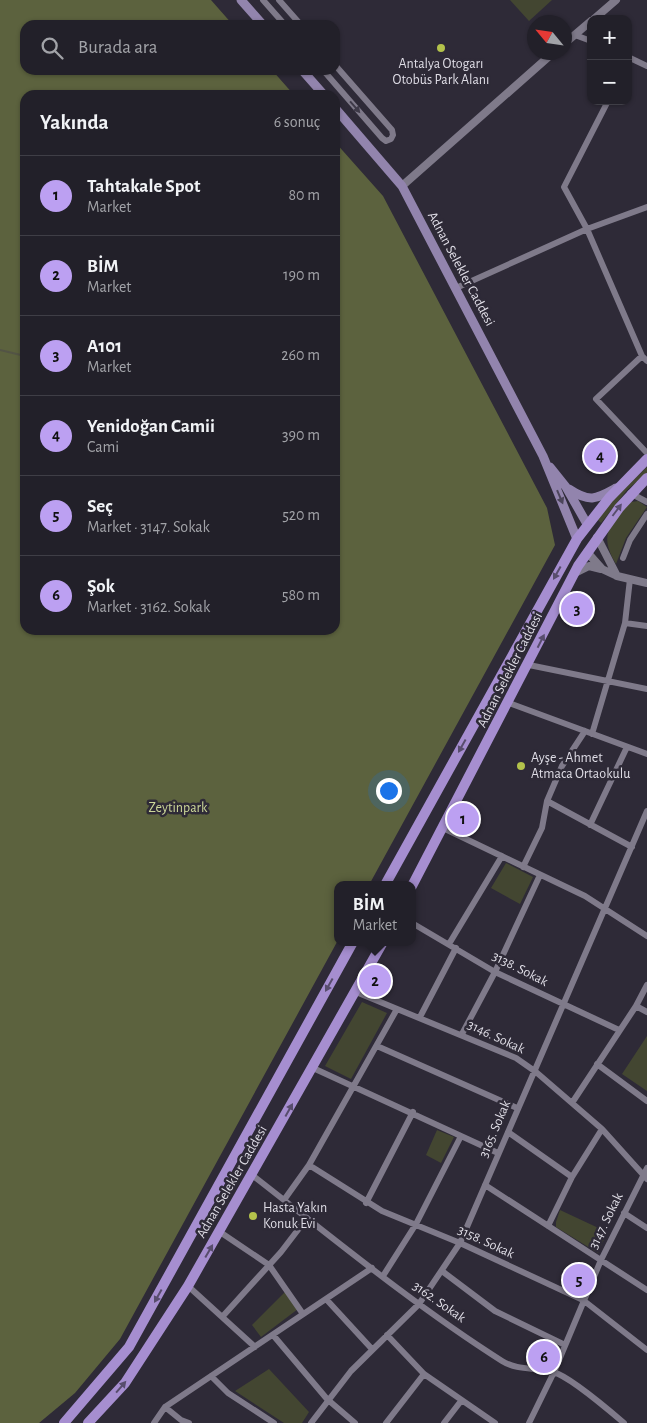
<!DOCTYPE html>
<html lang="tr">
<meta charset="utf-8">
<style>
body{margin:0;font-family:"Alegreya Sans",sans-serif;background:#2a2831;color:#f1f3f6}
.controls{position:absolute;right:15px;top:15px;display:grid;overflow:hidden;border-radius:10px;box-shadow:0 1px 4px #0004}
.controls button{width:45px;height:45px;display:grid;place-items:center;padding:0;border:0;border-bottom:1px solid #3f3e46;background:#222029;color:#f1f3f6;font:25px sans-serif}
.compass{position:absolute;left:527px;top:15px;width:45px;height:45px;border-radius:50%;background:#222029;box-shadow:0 1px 4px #0004;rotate:299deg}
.you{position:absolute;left:388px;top:790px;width:18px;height:18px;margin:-12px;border:4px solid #fff;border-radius:50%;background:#1a73e8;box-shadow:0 0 0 8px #1a73e833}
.badge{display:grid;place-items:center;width:32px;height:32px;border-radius:50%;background:#bca0f2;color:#111;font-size:16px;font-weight:700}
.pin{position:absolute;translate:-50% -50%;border:2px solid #fff;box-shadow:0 1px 5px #0006}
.popup{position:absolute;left:334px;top:881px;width:82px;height:65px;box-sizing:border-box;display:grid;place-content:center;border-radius:10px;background:#222029;filter:drop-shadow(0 1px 4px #0005);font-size:16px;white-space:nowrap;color:#a2a3a8}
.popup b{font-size:19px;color:#f1f3f6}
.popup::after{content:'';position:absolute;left:50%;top:100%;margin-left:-10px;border:10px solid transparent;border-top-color:#222029}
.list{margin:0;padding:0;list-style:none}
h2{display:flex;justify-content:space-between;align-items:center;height:65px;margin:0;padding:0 20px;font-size:21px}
h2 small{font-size:16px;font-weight:400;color:#a2a3a8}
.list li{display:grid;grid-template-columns:32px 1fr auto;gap:15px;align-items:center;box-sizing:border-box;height:80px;padding:0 20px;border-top:1px solid #3f3e46}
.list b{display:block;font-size:19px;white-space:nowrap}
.list p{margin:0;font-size:16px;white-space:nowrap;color:#a2a3a8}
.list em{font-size:16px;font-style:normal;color:#a2a3a8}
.icon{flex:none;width:28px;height:28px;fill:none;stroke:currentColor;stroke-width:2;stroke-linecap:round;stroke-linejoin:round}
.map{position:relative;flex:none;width:647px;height:1423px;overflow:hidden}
.search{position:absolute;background:#222029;box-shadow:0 1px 4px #0004;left:20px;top:20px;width:320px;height:55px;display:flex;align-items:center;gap:12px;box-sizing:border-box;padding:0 18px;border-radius:15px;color:#a2a3a8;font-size:19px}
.panel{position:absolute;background:#222029;box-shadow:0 1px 4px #0004;left:20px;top:90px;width:320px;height:545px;border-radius:15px}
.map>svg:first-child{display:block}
</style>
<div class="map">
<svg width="647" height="1423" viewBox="0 0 647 1423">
<rect width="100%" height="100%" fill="#2e2a37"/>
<path fill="#434631" d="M510 0H552L529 21Z
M647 467V473L627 490 601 523 595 517Z
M638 501 647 507 626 538 616 564C598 534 610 524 631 502Z
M506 863 533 877 520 904 491 888Z
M362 1002 387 1013 351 1079 325 1066Z
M647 1036V1091L622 1074Z
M437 1130 454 1137 441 1163 426 1155Z
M560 1210 607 1232 598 1253 556 1227V1222Z
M285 1292 298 1309 261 1337 252 1325Z
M269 1369 309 1412 302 1423H284L235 1391Z"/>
<path fill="#5c623e" d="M0 0H211L233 25H25V70H272L294 95H25V630H335V142L383 196 547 508 555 545 369 885H338L337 942 120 1339 75 1393 39 1423H0Z"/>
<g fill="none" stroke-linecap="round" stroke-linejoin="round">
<path stroke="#535445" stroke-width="2" d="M0 350 25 356"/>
<path stroke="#7f7a8a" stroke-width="6" d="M263 0 285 25
M279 0 301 25
M575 35 591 41
M628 57 647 66
M323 70 382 138 386 141 391 139 393 135 392 130 335 65
M608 101 564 187 587 229 642 356 647 361
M456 288 587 229 647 207
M642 356 596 399 647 453
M630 493 647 502
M623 558 630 540 647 514
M625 623 647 626
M529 665 647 689
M509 703 647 754
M592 734 625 623 630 579
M547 801 632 847
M590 825 627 747
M443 828 585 896 647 936
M523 867 542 828 547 801 562 766 585 731
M412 923 495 972 619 1030
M449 944 502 856
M356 992 516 1058 536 1072 602 1129 647 1179
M636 1006 647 1012
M420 1017 456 948
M462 1034 495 972 540 875
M377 1046 517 1108
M597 1064 647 1101
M313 1068 498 1153
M572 1103 636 1006 647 985
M508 1132 572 1177
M309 1165 382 1211 460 1243 583 1300 647 1350
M252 1175C334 1239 414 1305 502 1361 518 1371 536 1367 553 1372 569 1376 610 1411 624 1423
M485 1185 647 1290
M284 1200 309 1165 397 1009
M366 1203 413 1112
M624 1213 647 1228
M548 1226 572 1177 602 1129
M220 1232 269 1265 303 1314
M442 1271 495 1311 565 1345
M383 1276 416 1224 461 1136
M188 1286 255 1347
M326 1299 371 1348
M223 1316 281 1252 307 1218
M273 1335 327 1399 355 1423
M387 1335 424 1374 495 1423
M211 1376 228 1393 274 1423
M165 1407 181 1420 189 1423
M154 1423 165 1407 372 1268
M311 1423 351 1371 419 1304 460 1243 647 811
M386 1423 424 1374
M444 1423 461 1401
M529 1423 554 1372 601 1260 647 1168"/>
<path stroke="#7f7a8a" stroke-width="8" d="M594 19 616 0
M564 44 591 21
M402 186 554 52
M587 552 602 569 617 576 597 537
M575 573 589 566 601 569
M617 576 647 583"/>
<path stroke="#9284ad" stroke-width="9" d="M241 0 263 25
M302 70 324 95
M335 108 402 186 543 456 577 539
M550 467 566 487 587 524
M569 489C590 503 596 499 616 488"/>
<path stroke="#a68ed0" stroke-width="10" d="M385 885 577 539 609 498 647 459
M412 886 578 566 619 508 647 478
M64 1423 129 1347 353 942
M88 1423 125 1383 188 1286 383 942"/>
</g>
<defs><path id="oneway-solid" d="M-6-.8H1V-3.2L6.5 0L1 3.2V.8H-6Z" transform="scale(1.25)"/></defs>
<use fill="#3e3a48" href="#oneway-solid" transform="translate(355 107) rotate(49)"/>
<use fill="#4c455a" href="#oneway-solid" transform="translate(560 497) rotate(67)"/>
<g fill="#584d6d">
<use href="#oneway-solid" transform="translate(617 510) rotate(-53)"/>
<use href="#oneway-solid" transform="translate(557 573) rotate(119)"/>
<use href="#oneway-solid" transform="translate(541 641) rotate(-63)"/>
<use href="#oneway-solid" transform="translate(462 746) rotate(119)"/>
<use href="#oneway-solid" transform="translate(329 985) rotate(119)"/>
<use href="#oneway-solid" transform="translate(289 1110) rotate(-61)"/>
<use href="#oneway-solid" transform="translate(209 1251) rotate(-60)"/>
<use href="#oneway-solid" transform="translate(158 1296) rotate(119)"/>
<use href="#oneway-solid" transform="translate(121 1387) rotate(-49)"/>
</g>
<g fill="#b3c24b" stroke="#2e2a37" stroke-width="2">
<circle cx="441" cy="48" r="5"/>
<circle cx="521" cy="766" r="5"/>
<circle cx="253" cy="1216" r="5"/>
</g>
<g text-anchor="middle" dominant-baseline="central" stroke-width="5" stroke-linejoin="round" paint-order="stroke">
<g font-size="14" fill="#dfdde6" stroke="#2e2a37" text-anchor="start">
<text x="441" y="64" text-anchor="middle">Antalya Otogarı<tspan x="441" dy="16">Otobüs Park Alanı</tspan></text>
<text x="531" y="758">Ayşe - Ahmet<tspan x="531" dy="16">Atmaca Ortaokulu</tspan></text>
<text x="263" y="1208">Hasta Yakın<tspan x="263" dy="16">Konuk Evi</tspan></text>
</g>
<g font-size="14" fill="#dfdde6" stroke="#2e2a37">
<text transform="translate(461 269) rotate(62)">Adnan Selekler Caddesi</text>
<text transform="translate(510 670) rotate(-63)">Adnan Selekler Caddesi</text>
<text transform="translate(520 969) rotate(27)">3138. Sokak</text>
<text transform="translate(496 1037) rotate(25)">3146. Sokak</text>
<text transform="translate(495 1129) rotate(-67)">3165. Sokak</text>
<text transform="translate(232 1182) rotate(-60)">Adnan Selekler Caddesi</text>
<text transform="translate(606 1221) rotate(-64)">3147. Sokak</text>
<text transform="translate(486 1242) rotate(25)">3158. Sokak</text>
<text transform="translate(439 1302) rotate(35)">3162. Sokak</text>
</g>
<g font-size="14" fill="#cdd899" stroke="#2e2a37">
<text x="178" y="808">Zeytinpark</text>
</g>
</g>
</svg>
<div class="controls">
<button>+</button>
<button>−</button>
</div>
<svg class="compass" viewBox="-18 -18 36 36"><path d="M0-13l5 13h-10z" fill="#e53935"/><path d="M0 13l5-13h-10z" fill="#a2a3a8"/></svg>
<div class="you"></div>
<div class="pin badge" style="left:463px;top:819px">1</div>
<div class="pin badge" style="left:375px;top:981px">2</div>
<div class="popup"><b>BİM</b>Market</div>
<div class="pin badge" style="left:577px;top:609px">3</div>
<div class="pin badge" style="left:600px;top:456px">4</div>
<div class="pin badge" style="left:579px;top:1280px">5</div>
<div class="pin badge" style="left:544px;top:1357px">6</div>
<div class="search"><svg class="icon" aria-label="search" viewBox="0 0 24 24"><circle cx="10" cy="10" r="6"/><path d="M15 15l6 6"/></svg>Burada ara</div>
<section class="panel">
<h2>Yakında<small>6 sonuç</small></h2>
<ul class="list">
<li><span class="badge">1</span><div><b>Tahtakale Spot</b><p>Market</p></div><em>80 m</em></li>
<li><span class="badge">2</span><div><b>BİM</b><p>Market</p></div><em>190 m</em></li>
<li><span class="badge">3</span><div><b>A101</b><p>Market</p></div><em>260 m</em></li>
<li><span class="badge">4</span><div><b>Yenidoğan Camii</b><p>Cami</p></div><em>390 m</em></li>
<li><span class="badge">5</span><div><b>Seç</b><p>Market · 3147. Sokak</p></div><em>520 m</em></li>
<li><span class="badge">6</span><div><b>Şok</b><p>Market · 3162. Sokak</p></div><em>580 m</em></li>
</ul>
</section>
</div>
